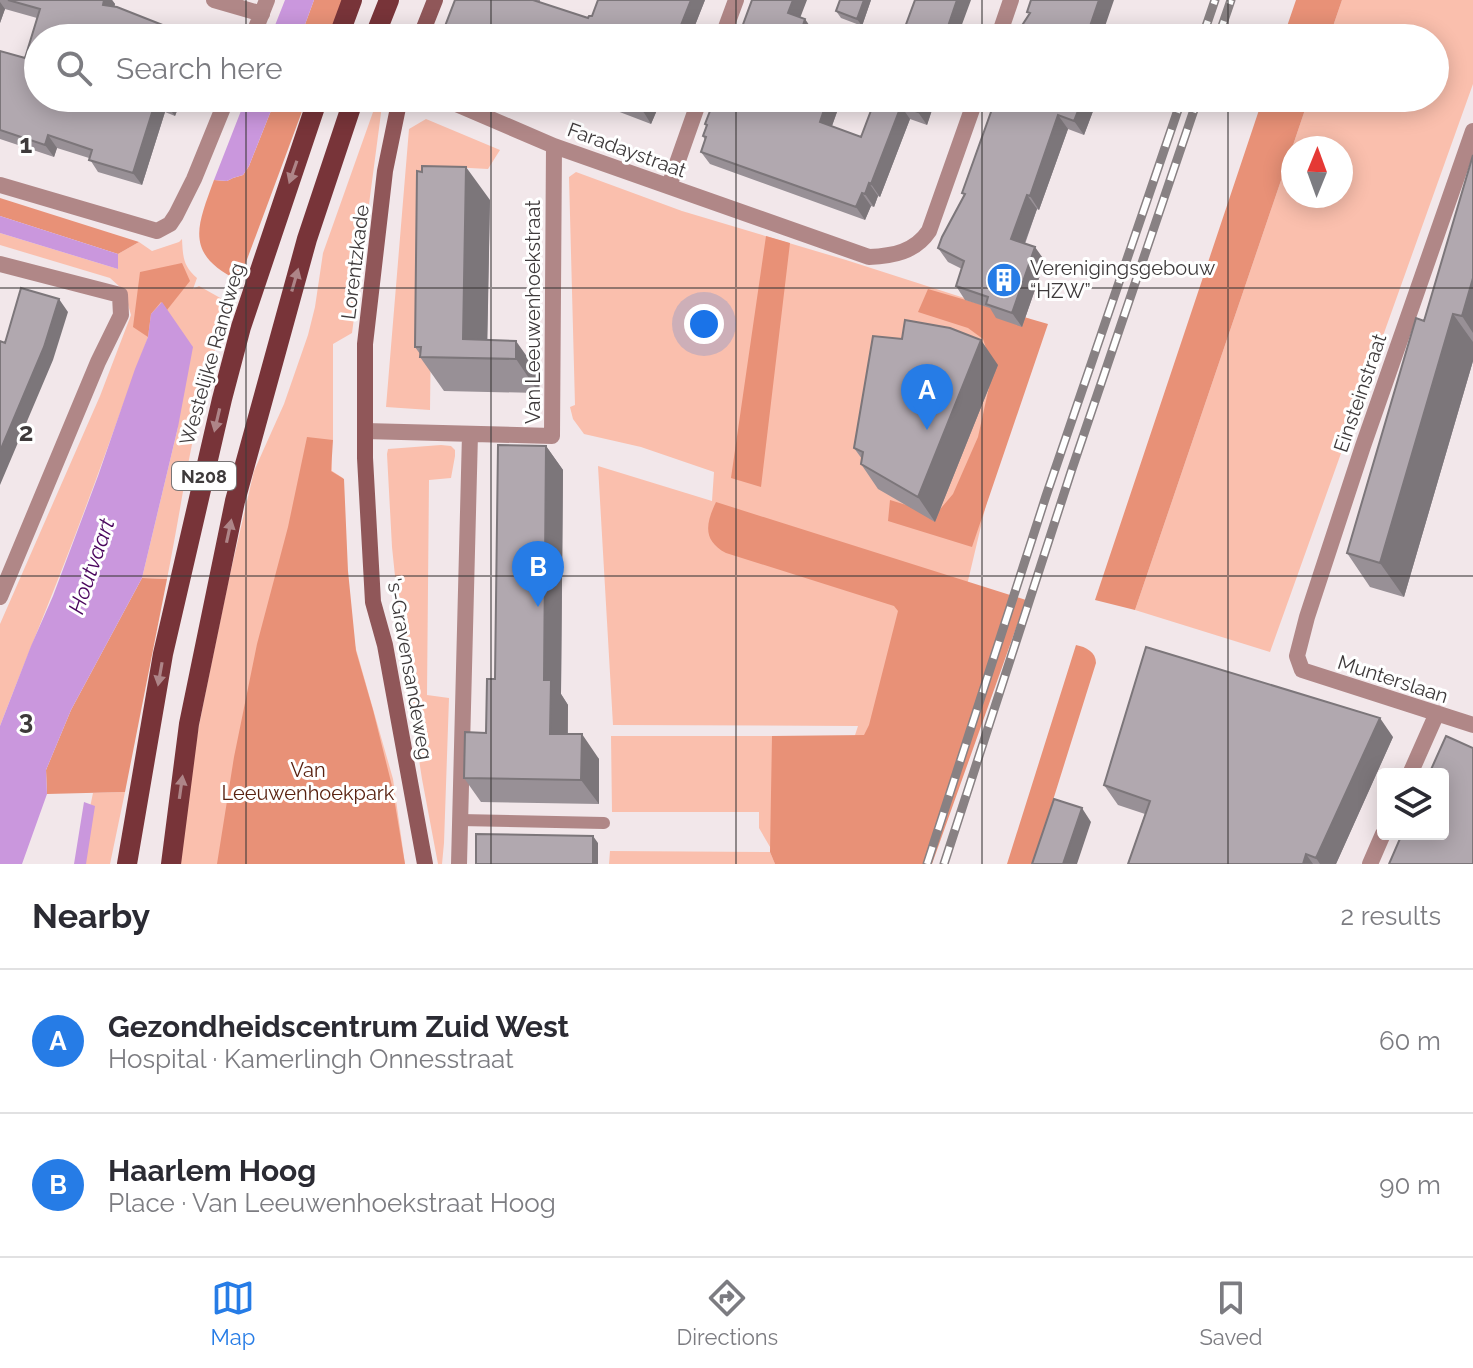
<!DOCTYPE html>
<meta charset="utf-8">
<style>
body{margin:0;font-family:Raleway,sans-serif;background:#f7f7f7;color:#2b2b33}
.controls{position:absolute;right:24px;bottom:24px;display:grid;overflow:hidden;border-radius:8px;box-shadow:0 4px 20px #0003}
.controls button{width:72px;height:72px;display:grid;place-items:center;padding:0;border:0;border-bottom:2px solid #e1e1e2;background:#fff;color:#2b2b33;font:40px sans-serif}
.compass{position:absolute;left:1281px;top:136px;width:72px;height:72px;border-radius:50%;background:#fff;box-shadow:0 4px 20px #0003;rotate:1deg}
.you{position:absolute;left:704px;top:324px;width:28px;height:28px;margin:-20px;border:6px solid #fff;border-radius:50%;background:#1a73e8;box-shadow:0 0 0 12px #1a73e833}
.badge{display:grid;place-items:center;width:52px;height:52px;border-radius:50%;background:#267ce6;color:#fff;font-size:26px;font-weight:700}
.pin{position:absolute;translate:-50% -66px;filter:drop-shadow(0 2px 4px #0008)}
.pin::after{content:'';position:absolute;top:42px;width:28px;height:24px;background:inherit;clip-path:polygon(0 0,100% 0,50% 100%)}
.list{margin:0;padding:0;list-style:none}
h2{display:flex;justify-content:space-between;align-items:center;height:104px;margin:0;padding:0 32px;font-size:34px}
h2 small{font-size:26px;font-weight:400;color:#7c7c81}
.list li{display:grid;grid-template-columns:52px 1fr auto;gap:24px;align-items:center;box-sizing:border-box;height:144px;padding:0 32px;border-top:2px solid #e1e1e2}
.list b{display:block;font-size:30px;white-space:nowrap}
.list p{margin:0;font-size:26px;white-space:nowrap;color:#7c7c81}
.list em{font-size:26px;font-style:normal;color:#7c7c81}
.icon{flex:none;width:44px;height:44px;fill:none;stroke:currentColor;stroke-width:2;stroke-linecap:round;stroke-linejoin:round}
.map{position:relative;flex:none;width:1473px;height:864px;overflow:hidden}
.search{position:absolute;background:#fff;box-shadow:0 4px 20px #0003;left:24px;right:24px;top:24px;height:88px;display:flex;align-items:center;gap:20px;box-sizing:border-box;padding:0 28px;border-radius:44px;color:#7c7c81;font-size:30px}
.sheet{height:392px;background:#fff}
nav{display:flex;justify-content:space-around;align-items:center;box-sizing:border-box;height:112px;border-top:2px solid #e1e1e2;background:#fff;font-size:22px;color:#7c7c81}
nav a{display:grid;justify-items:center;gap:4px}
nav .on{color:#267ce6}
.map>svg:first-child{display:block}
</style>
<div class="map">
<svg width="1473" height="864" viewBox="0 0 1473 864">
<rect width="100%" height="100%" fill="#f2e7ea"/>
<path fill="#fabfad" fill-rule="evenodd" d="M1342 0H1473V84L1270 652 1135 610 1309 98H1435V38H1329ZM1293 148H1341V196H1293Z
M378 98H383L352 333 333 344V440H331L332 471 343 478 344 607 393 779 405 864H177L187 788 204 700 228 583 254 471 284 404 308 335 315 307 323 253Z
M426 119 500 150 488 169 433 166 430 410 386 407 409 129Z
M576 172 682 211 846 260 1030 319 901 864H780L759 828V812H612L611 736H772V749L838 787 858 726 613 725 598 466 712 501 714 472 641 447 584 434 573 419 570 407 575 405 569 177Z
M0 233 118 269V254L139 242 152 251 179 242 182 239C183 257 183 266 197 278L193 289 199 286 231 304C197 390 185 488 167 579L142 578 178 427 175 324 162 302C134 371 111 440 85 509 58 582 28 653 0 726V624L100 396 131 315 126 298 120 287 110 278 0 245Z
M441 445 451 446 455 450V456L451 478 429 480 427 695 449 698 444 843 442 864H438L422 779 404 663 392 547 387 454 388 449Z
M125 792 110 864H78L93 793Z
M610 851 770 852 775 864H609Z"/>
<path fill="#e89177" d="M314 0H343L329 38H300Z
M1296 0H1342L1329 38H1283Z
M276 98H307L239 281C185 254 196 229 214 180L227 181 233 178 243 175 249 166Z
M1263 98H1309L1135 610 1095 600Z
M0 198 139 242 118 254 0 216Z
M766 236 790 243 761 487 731 478Z
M182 263 190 281 167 310 161 302 151 314 148 337 133 327 140 272Z
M928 289 1048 324 972 547 888 521 890 500 936 514 953 494 978 437 993 369 983 339 968 328 918 312Z
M307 437 333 440 331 471 344 479 348 571 356 651 373 710 392 786 405 864H217L234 757 257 644 288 527Z
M716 502 1026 600 932 864H775L770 852 772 736 864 735 869 725 898 611 894 606 726 553C702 540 706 523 716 502Z
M142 578 167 579 125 792 47 794 46 770 71 710Z
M1076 645C1086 647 1096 652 1096 663L1033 864H1007Z"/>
<path fill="#ca97dd" d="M285 0H314L300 38H270Z
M246 98H276L249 166 243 175 233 178 227 181 214 180Z
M0 216 118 254V269L0 233Z
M162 302 193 347 178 427 142 578 71 710 46 770 47 794 22 864H0V726L31 646 53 596 98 476 135 369 148 337 151 314Z
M84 802 95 806 86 864H74Z"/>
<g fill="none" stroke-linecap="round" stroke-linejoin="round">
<path stroke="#b08787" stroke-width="12" d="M460 820 604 823"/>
<path stroke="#b08787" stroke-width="16" d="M214 0 262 14
M252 38 267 0
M722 38 736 0
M998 38 1011 0
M442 98 554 146 869 257C893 256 915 252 929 231L976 98
M1473 131 1363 446 1307 617 1297 656 1302 670 1473 725
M0 185 157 231 170 224 176 215 194 179 227 98
M669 186 700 98
M0 264 120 295 121 315 98 362 0 597
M365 431 552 436 554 146
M1410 774 1437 713
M459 864 470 434
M1370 864 1383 834"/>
<path stroke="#905759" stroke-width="16" d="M420 38 435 0
M400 98 385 171 365 344V458L373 602 385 645 425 864"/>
<path stroke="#783439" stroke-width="20" d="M338 38 352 0
M374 38 389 0
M127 864 163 654 222 399 241 327 318 98
M171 864 189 724 235 501 307 239 354 98"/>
<defs>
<path id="rail" d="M1202 38 1215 0
M1218 38 1231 0
M927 864 1046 496 1182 98
M944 864 1072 469 1198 98"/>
</defs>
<use href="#rail" stroke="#888183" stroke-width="9"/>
<use href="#rail" stroke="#fff" stroke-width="6" stroke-dasharray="18" stroke-linecap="butt"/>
</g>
<path fill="#989096" d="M0 0H112L115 4 114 7 182 98 175 116 165 112 142 185 98 172 89 158 57 148 54 157 0 139V51L25 58 37 18 5 9 0 23Z
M455 0H540V2L588 18 592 16 705 0 690 38H443Z
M871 0 862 26 841 18 836 11Z
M583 98H666L661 111 657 110 651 124Z
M715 98H842L832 126 861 137 876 109 936 98 927 125 910 119 880 197 878 196 874 207 871 206 865 220 710 164 701 152 705 140 703 136 706 126 705 124Z
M996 98H1098L1084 135 1068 129 1039 210 1037 209 1025 244 1045 261 1022 327 996 318 990 308 965 300 956 286 962 269 948 262 938 248 964 195 962 193Z
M1473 155V361L1404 597 1370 587 1347 553 1424 321Z
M490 200 487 340 540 375 539 393 444 391 420 357V354L415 347Z
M998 365 935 522 878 489 861 464 862 459 854 448Z
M546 446 563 470 561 694 568 705V734L599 759V804L481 802 464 778 486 733 495 679Z
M1393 737 1336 864H1128L1145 814 1118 805 1104 785Z"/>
<path fill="#7c767a" d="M104 0H112L115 4 112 17 103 5Z
M691 0H705L690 38H685L679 30Z
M793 0H807L797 26 788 13Z
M864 0H871L862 26 857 19Z
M957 0H971L957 38H944Z
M1099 0H1114L1101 38 1088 32Z
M0 2 5 9 0 23Z
M805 19 814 32 812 38H799Z
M677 31 682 38H674Z
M168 98H182L175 116 166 104Z
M648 98 657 110 651 124 643 111Z
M652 98H666L661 111 652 99Z
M828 98H842L829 134 820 122Z
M923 98H936L927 125 918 112Z
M1083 98H1098L1084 135 1074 121Z
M156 100 165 112 142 185 133 173Z
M901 106 910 119 880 197 871 184Z
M1058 115 1068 129 1039 210 1030 196Z
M48 135 57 148 54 157 45 145Z
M466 167 490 200 487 359 463 339Z
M869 183 878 196 874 207 865 194Z
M862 193 871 206 865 220 856 207Z
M1027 195 1037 209 1021 253 1011 239Z
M1035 247 1045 261 1022 327 1012 313Z
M1473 278V333L1462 316Z
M59 299 68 312 53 360 0 485V451Z
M1453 314 1473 342V361L1404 597 1380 563Z
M981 340 998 365 935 522 918 497Z
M516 341 540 375 539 393 516 359Z
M546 446 563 470 561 694 568 705 567 758 550 734 544 680Z
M1380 718 1393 737 1336 864H1320L1316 858Z
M582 734 599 759V804L581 780Z
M1082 808 1091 822 1077 864H1063Z
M593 836 598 843V864H593Z
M1306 854 1313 864H1303Z"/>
<path fill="#b1a8af" stroke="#7c767a" stroke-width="2" d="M8 0H104L103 5 117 7 193 37 38 38V98H168L166 104 156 100 133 173 89 160 92 150 48 135 45 145 0 130V51L25 58 40 9Z
M455 0H533L588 18 589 16H592L598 0H691L679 30 677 31 674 38H444L442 37V34Z
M752 0H793L788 13 805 19 799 38H738Z
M840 0H864L857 19 836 11Z
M915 0H957L944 38H901Z
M1031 0H1099L1088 32H1108L1106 38H1017L1021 27 1030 13 1027 12Z
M608 98H648L643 111Z
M715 98H828L820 122 861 137 872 108 876 109 880 98H923L918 112 901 106 871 184 869 183 865 194 862 193 856 207 701 152 706 137 703 136 707 125 705 124Z
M996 98H1083L1074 121 1058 115 1030 196 1027 195 1011 239 1035 247 1012 313 986 304 988 297 956 286 964 261 938 248 942 237 965 194 962 193Z
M1473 155V278L1462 316 1453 314 1380 563 1347 553 1416 318 1424 321Z
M422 166 466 167 463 339 516 341V359L420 357 421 347H415L417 171 422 172Z
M21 288 59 299 44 347 0 451V341L5 343Z
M905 320 950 328 981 340 918 497 861 464 863 452 854 448 873 336 902 339Z
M498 445 546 446 544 680H551L550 734H582L581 780 464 778 465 732 486 733 487 679H495Z
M1146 647 1380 718 1316 858 1306 854 1303 864H1128L1150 801 1104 785Z
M1446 736 1473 748V864H1389L1402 834H1443V774H1429Z
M1054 799 1082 808 1063 864H1032Z
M476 834 593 836V864H476Z"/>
<defs><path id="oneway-solid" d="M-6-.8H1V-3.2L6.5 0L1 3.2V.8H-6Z" transform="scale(2)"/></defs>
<g fill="#ae8588">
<use href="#oneway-solid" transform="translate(293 172) rotate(109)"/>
<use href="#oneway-solid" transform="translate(295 280) rotate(-74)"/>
<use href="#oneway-solid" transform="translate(217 420) rotate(103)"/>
<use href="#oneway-solid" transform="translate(229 531) rotate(-78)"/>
<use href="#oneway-solid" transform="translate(160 674) rotate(100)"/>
<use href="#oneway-solid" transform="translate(181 787) rotate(-82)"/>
</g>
<path fill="none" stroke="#3e3a3b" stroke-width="2" stroke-opacity="0.55" d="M246 0V38M491 0V38M736 0V38M982 0V38M1228 0V38M246 98V864M491 98V864M736 98V864M982 98V864M1228 98V864M0 288H1473M0 576H1473"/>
<defs>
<symbol id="building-disc" viewBox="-11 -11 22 22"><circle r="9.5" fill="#267ce6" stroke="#fff"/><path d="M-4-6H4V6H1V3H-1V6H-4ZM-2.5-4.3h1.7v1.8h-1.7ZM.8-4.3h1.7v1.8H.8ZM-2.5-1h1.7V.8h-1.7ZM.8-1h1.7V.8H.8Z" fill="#fff"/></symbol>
</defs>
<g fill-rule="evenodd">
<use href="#building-disc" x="984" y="260" width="40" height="40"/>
</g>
<g text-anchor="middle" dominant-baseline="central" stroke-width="6" stroke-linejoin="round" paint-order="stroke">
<rect fill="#fff" stroke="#787576" stroke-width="2" x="172" y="462" width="64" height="28" rx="6"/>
<g font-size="18" font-weight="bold" fill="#3e3a3b">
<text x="204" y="476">N208</text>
</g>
<g font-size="20" fill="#3e3a3b" stroke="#fff">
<text transform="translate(627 150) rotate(20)">Faradaystraat</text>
<text transform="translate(355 262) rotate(-83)">Lorentzkade</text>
<text transform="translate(533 312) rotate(-90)">Van Leeuwenhoekstraat</text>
<text transform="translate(212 354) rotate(-74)">Westelijke Randweg</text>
<text transform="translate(1360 393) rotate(-71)">Einsteinstraat</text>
<text transform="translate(410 669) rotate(80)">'s-Gravensandeweg</text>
<text transform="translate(1393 679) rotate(18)">Munterslaan</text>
</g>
<g font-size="20" fill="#3e3a3b" stroke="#fff" text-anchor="start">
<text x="1030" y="268">Verenigingsgebouw<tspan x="1030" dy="23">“HZW”</tspan></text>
</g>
<g font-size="20" fill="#592211" stroke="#fff">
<text x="308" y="770">Van<tspan x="308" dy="23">Leeuwenhoekpark</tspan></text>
</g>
<g font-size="22" font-style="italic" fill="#4a055d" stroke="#fff">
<text transform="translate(91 566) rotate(-71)">Houtvaart</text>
</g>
</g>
<g font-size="26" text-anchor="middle" font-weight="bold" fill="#3e3a3b" stroke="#fff" stroke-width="6" stroke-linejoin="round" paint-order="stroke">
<text x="26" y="153">1</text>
<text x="26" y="441">2</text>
<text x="26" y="729">3</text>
</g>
</svg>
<div class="controls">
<button><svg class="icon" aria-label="layers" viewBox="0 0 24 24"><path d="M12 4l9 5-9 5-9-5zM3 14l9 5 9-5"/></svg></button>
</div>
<svg class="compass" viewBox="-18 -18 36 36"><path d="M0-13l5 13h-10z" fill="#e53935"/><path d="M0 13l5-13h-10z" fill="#7c7c81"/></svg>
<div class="you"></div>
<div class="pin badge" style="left:927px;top:430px">A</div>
<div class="pin badge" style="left:538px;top:607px">B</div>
<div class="search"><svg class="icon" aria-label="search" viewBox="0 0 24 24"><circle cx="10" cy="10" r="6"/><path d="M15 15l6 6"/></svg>Search here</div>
</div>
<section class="sheet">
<h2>Nearby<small>2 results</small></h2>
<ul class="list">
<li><span class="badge">A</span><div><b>Gezondheidscentrum Zuid West</b><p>Hospital · Kamerlingh Onnesstraat</p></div><em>60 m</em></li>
<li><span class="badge">B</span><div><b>Haarlem Hoog</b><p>Place · Van Leeuwenhoekstraat Hoog</p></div><em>90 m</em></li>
</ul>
</section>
<nav>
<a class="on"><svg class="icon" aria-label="map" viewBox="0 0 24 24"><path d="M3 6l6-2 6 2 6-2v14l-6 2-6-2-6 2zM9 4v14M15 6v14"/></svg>Map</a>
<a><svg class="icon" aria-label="directions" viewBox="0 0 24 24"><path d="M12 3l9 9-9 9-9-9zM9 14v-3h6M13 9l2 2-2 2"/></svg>Directions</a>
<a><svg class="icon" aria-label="saved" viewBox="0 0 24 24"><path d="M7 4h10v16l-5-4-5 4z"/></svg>Saved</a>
</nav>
